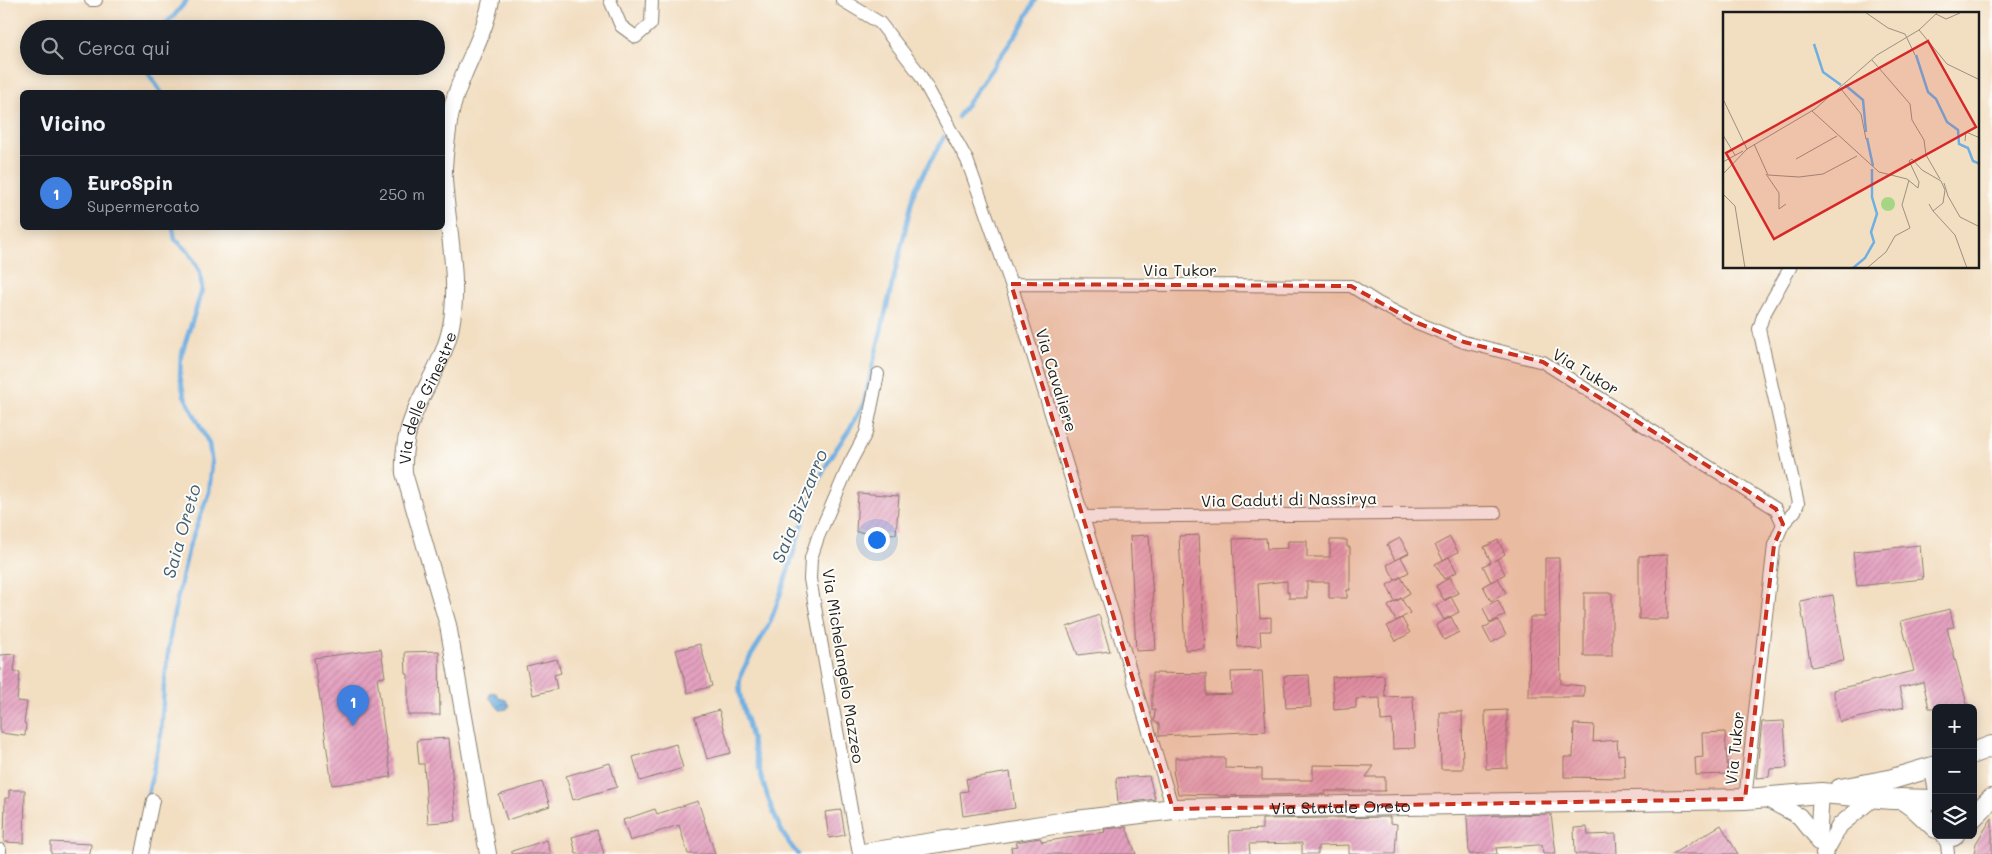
<!DOCTYPE html>
<html lang="it">
<meta charset="utf-8">
<style>
body{margin:0;font-family:Mali,sans-serif;background:#20242c;color:#f1f3f6}
.controls{position:absolute;right:15px;bottom:15px;display:grid;overflow:hidden;border-radius:8px;box-shadow:0 2px 12px #0003}
.controls button{width:45px;height:45px;display:grid;place-items:center;padding:0;border:0;border-bottom:1px solid #363941;background:#171b24;color:#f1f3f6;font:25px sans-serif}
.you{position:absolute;left:876px;top:539px;width:18px;height:18px;margin:-12px;border:4px solid #fff;border-radius:50%;background:#1a73e8;box-shadow:0 0 0 8px #1a73e833}
.badge{display:grid;place-items:center;width:32px;height:32px;border-radius:50%;background:#db2777;color:#fff;font-size:16px;font-weight:700}
.pin{position:absolute;translate:-50% -41px;filter:drop-shadow(0 1px 2px #0008)}
.pin::after{content:'';position:absolute;top:26px;width:18px;height:15px;background:inherit;clip-path:polygon(0 0,100% 0,50% 100%)}
.list{margin:0;padding:0;list-style:none}
h2{display:flex;justify-content:space-between;align-items:center;height:65px;margin:0;padding:0 20px;font-size:21px}
h2 small{font-size:16px;font-weight:400;color:#9ea1a6}
.list li{display:grid;grid-template-columns:32px 1fr auto;gap:15px;align-items:center;box-sizing:border-box;height:75px;padding:0 20px;border-top:1px solid #363941}
.list b{display:block;font-size:19px;white-space:nowrap}
.list p{margin:0;font-size:16px;white-space:nowrap;color:#9ea1a6}
.list em{font-size:16px;font-style:normal;color:#9ea1a6}
.icon{flex:none;width:28px;height:28px;fill:none;stroke:currentColor;stroke-width:2;stroke-linecap:round;stroke-linejoin:round}
.map{position:relative;flex:none;width:1992px;height:854px;overflow:hidden}
.search{position:absolute;background:#171b24;box-shadow:0 2px 12px #0003;left:20px;top:20px;width:425px;height:55px;display:flex;align-items:center;gap:12px;box-sizing:border-box;padding:0 18px;border-radius:28px;color:#9ea1a6;font-size:19px}
.panel{position:absolute;background:#171b24;box-shadow:0 2px 12px #0003;left:20px;top:90px;width:425px;height:140px;border-radius:8px}
.map>svg:first-child{display:block}
</style>
<div class="map">
<svg width="1992" height="854" viewBox="0 0 1992 854">
<defs>
<pattern id="water-waves" width="16" height="10" patternUnits="userSpaceOnUse" patternTransform="scale(1.25)"><rect width="16" height="10" fill="#6fafe2"/><path d="M0 5q4-4 8 0t8 0" fill="none" stroke="#5a8eb6"/></pattern>
<pattern id="building-hatch" width="6" height="6" patternUnits="userSpaceOnUse" patternTransform="scale(1.25)"><rect width="6" height="6" fill="#e4a1c0"/><path d="M-1 1l2-2M0 6l6-6M5 7l2-2" fill="none" stroke="#c38aa4"/></pattern>
</defs>
<rect width="100%" height="100%" fill="#fdfcf7"/>
<filter id="ink" filterUnits="userSpaceOnUse"><feTurbulence type="fractalNoise" baseFrequency=".02" numOctaves="2"/><feDisplacementMap in="SourceGraphic" scale="10" xChannelSelector="R" yChannelSelector="G"/><feConvolveMatrix kernelMatrix="1 2 1 2 8 2 1 2 1" color-interpolation-filters="sRGB"/></filter>
<filter id="wash" filterUnits="userSpaceOnUse"><feTurbulence type="fractalNoise" baseFrequency=".0096" numOctaves="4" result="noise"/><feDisplacementMap in="SourceGraphic" scale="20" xChannelSelector="R" yChannelSelector="G"/><feGaussianBlur stdDeviation="1.12" result="paint"/><feColorMatrix in="noise" values="0 0 0 0 0 0 0 0 0 0 0 0 0 0 0 0 0 1.4 0 .05"/><feComposite in="paint" operator="in"/></filter>
<g filter="url(#wash)">
<rect width="100%" height="100%" fill="#f2dec1"/>
<path fill="url(#water-waves)" stroke="#46667f" d="M491 692 496 693 499 698 506 700 509 706 507 709 500 710 489 697Z"/>
<g fill="none" stroke-linecap="round" stroke-linejoin="round">
<path stroke="#6fafe2" stroke-width="4.5" d="M158 29 173 17 187 0
M148 66 149 74 161 92
M958 117 1021 27 1035 0
M147 799 161 734 164 686 172 622 189 547 209 492 212 464 209 444 184 395 180 376 181 356 202 290 200 272 189 252 175 239 173 228
M798 854C771 827 757 761 748 724 744 709 736 690 741 675 746 660 763 639 770 622 791 572 800 516 825 468 837 445 854 426 864 402L915 189 944 137"/>
</g>
<g id="blocks">
<path fill="url(#building-hatch)" d="M858 493 899 496 896 534 856 532Z
M1149 535 1156 650 1136 651 1130 536Z
M1199 535 1205 649 1185 650 1179 536Z
M1450 537 1458 552 1443 560 1435 545Z
M1266 538 1267 549 1288 548V541H1307V557H1330V540H1347V547H1350V590H1347V598H1329V582H1307V598H1289V592H1287V581L1258 584 1260 618 1271 617V631H1260L1261 646 1238 647 1233 539Z
M1400 538 1409 553 1395 560 1387 545Z
M1498 540 1505 554 1494 561 1497 559 1505 574 1491 582 1483 566 1491 562 1484 547Z
M1920 545 1923 579 1857 586 1853 552Z
M1667 555 1668 619H1639V556Z
M1401 557 1409 572 1395 580 1387 565Z
M1449 557 1457 572 1444 579 1435 564Z
M1545 558H1559L1561 684 1584 686V697H1529L1530 617H1545Z
M1401 577 1410 593 1395 602 1387 585Z
M1450 577 1458 593 1444 600 1436 586Z
M1498 578 1506 593 1491 601 1483 586Z
M1584 593H1612V656H1584Z
M1833 595 1844 661 1811 667 1800 601Z
M1451 597 1459 612 1444 620 1436 606Z
M1401 598 1410 613 1396 621 1388 606Z
M1498 600 1505 615 1490 623 1483 608Z
M1950 609 1954 627 1947 628 1968 708H1929L1923 682 1899 688 1904 707 1840 722 1833 690 1914 671 1901 621Z
M1099 615 1110 651 1078 655 1067 627Z
M1451 617 1459 632 1444 640 1436 625Z
M1402 618 1410 633 1396 641 1387 626Z
M1498 620 1506 635 1491 643 1483 628Z
M700 644 712 686 688 693 676 650Z
M381 649 385 677 377 678 391 777 332 785 314 658Z
M439 651 440 715H408V674H406L405 652Z
M16 654 14 672H20L17 701 27 702 24 723 26 724 25 736 0 733V655Z
M557 659 561 673 554 675 557 689 533 695 526 666Z
M1262 671 1266 731 1159 736V724L1154 721 1155 710H1152V673L1206 674V695L1232 694 1231 672Z
M1309 675 1311 707 1286 708 1284 676Z
M1384 675 1385 697 1413 696 1415 748 1393 749 1392 720 1381 721 1380 698 1356 699V708L1334 710 1332 677Z
M719 710 731 753 707 759 695 717Z
M1507 710V768L1486 769 1485 711Z
M1440 712H1462L1463 769H1441Z
M1784 721 1787 768 1770 769 1769 777 1756 778 1762 722Z
M1574 724 1594 725 1593 742 1617 740 1618 755 1624 754 1625 778 1564 777V757H1573Z
M1725 732 1728 774 1696 775 1695 758 1703 757 1702 733Z
M449 738 456 821 428 823 424 764H419L417 740Z
M676 744 683 768 640 781 633 757Z
M1175 758H1225V768L1262 769V780H1313V765L1374 766 1366 777H1385V791H1325V794L1218 796V795L1178 794 1173 771 1175 769Z
M610 763 617 787 573 800 566 776Z
M1010 772 1015 808 963 816 960 792 968 791 966 779Z
M1149 776 1155 799 1118 804 1116 778Z
M542 782 550 806 507 820 499 795Z
M9 790H25L24 843 4 842 5 798H9Z
M698 801 715 854H688L679 825 630 841 623 820 655 809 657 814Z
M841 810 845 835 829 838 825 812Z
M1551 814 1556 854H1543L1542 845H1537L1496 848 1497 854H1469L1467 816Z
M1390 817V823L1397 824 1395 854H1349V845L1318 846V854H1302V843L1249 844 1250 854H1230L1229 831 1262 829V819Z
M1992 818V854H1974L1976 843Z
M1721 825 1738 854H1672L1706 834Z
M1126 827 1136 854H1012L1011 847 1018 846 1016 842 1040 838 1042 842 1105 832 1104 829Z
M1587 827 1588 835 1616 834 1617 854H1575L1574 828Z
M597 830 604 854H576L572 837Z
M547 840 551 854H512V851Z
M51 842 91 844 90 854H51Z"/>
</g>
</g>
<g filter="url(#ink)">
<use href="#blocks" fill-opacity="0" stroke="#877d6e" stroke-width="1"/>
<g fill="none" stroke-linecap="round" stroke-linejoin="round">
<defs>
<path id="minor" d="M91 0H96
M610 0 621 26 636 37 651 24 652 0
M842 0 880 23 919 73 967 160 1011 284 1173 809
M1011 284 1351 286 1378 303 1413 321 1464 342 1543 362 1776 509 1783 524 1774 545 1745 799
M1082 517 1495 513
M1783 524 1795 511 1798 503 1759 329 1763 316 1790 268
M1935 767 1932 776 1936 796
M1942 835 1947 844 1948 854
M0 850V854
M142 854 153 800
M859 854 810 579 811 558 818 537 850 463 866 433 878 374"/>
<g id="tertiary">
<path d="M1763 797 1799 816 1818 839"/>
<path d="M1818 842 1821 793"/>
<path id="s1" d="M488 854 448 625 404 473C403 452 406 433 414 414 426 384 445 358 451 326 460 279 447 226 444 179 443 161 447 140 449 122 456 78 483 43 491 0"/>
<path d="M1824 854 1840 825 1873 798"/>
</g>
<g id="primary">
<path d="M1973 753 1992 746"/>
<path d="M1840 789 1889 780 1936 766"/>
<path d="M1902 799 1917 810 1936 828"/>
<path d="M1973 817 1991 799"/>
<path d="M1953 836 1954 835"/>
<path id="s2" d="M863 854 1060 823 1173 809 1745 799 1821 793 1892 799 1936 800"/>
</g>
</defs>
<use href="#minor" stroke="#877d6e" stroke-width="14"/>
<use href="#tertiary" stroke="#877d6e" stroke-width="18"/>
<use href="#primary" stroke="#877d6e" stroke-width="22"/>
<use href="#minor" stroke="#fff" stroke-width="12"/>
<use href="#tertiary" stroke="#fff" stroke-width="16"/>
<use href="#primary" stroke="#fff" stroke-width="20"/>
</g>
</g>
<path fill="#c8321e" fill-opacity="0.2" stroke="#c8321e" stroke-width="4" stroke-dasharray="10 6" stroke-linejoin="round" d="M1011 284 1351 286 1413 321 1464 342 1543 362 1776 509 1783 524 1774 545 1745 799 1173 809Z"/>
<g text-anchor="middle" dominant-baseline="central" stroke-width="4" stroke-linejoin="round" paint-order="stroke">
<g font-size="16" fill="#1c1c1c" stroke="#fdfcf7">
<text x="1180" y="269">Via Tukor</text>
<text transform="translate(1586 371) rotate(31)">Via Tukor</text>
<text transform="translate(1057 380) rotate(73)">Via Cavaliere</text>
<text stroke="none"><textPath href="#s1" startOffset="470">Via delle Ginestre</textPath></text>
<text transform="translate(1289 499) rotate(-1)">Via Caduti di Nassirya</text>
<text transform="translate(844 666) rotate(81)">Via Michelangelo Mazzeo</text>
<text transform="translate(1734 748) rotate(-84)">Via Tukor</text>
<text stroke="none"><textPath href="#s2" startOffset="481">Via Statale Oreto</textPath></text>
</g>
<g font-size="18" font-style="italic" fill="#415e75" stroke="#fdfcf7">
<text transform="translate(799 506) rotate(-68)">Saia Bizzarro</text>
<text transform="translate(181 531) rotate(-74)">Saia Oreto</text>
</g>
</g>
<g transform="translate(1723 12)">
<rect width="256" height="256" fill="#f2dec1"/>
<path d="M158 192a7 7 0 1 1 14 0a7 7 0 1 1-14 0Z" fill="#a6d685"/>
<path fill="none" stroke="#6fafe2" stroke-width="2.5" d="M91 32 100 60 118 73M193 43 205 80 213 87 224 110 235 118 236 132 245 136 250 149 257 152M122 73 140 88 143 120M144 126 150 154M130 256 142 246 151 230 148 220 154 202 149 185V157"/>
<path fill="none" stroke="#9c907f" stroke-width="1" d="M142 0 165 16 182 22 192 43M213 2 223 7 237 1M196 18 224 52 257 68M149 48 187 92 189 108 201 128 203 143 217 167M118 77 138 102 143 127M0 87 24 137M89 99 156 160 184 167 195 176 196 170 186 149 189 147 199 158 218 169 222 178 220 191 210 199 206 192M0 123 12 143M242 129 243 120 257 126M31 132 45 163 76 165 100 162 134 144M73 147 114 124M0 150 20 139M0 162 24 137 92 97 154 43 196 18 215 0M43 162 56 181V197L63 192M221 171 225 184 237 205 257 215M0 182 12 194 22 256M210 199 232 223 244 256M144 256 163 240 172 224 187 216 179 193 186 168"/>
<path fill="#d62828" fill-opacity="0.15" stroke="#d62828" stroke-width="2.5" d="M205 29 253 115 51 227 3 141Z"/>
<rect width="256" height="256" fill="none" stroke="#1c1c1c" stroke-width="2.5"/>
</g>
</svg>
<div class="controls">
<button>+</button>
<button>−</button>
<button><svg class="icon" aria-label="layers" viewBox="0 0 24 24"><path d="M12 4l9 5-9 5-9-5zM3 14l9 5 9-5"/></svg></button>
</div>
<div class="you"></div>
<div class="pin badge" style="left:353px;top:726px;background:#3f7fe0">1</div>
<div class="search"><svg class="icon" aria-label="search" viewBox="0 0 24 24"><circle cx="10" cy="10" r="6"/><path d="M15 15l6 6"/></svg>Cerca qui</div>
<section class="panel">
<h2>Vicino<small></small></h2>
<ul class="list">
<li><span class="badge" style="background:#3f7fe0">1</span><div><b>EuroSpin</b><p>Supermercato</p></div><em>250 m</em></li>
</ul>
</section>
</div>
